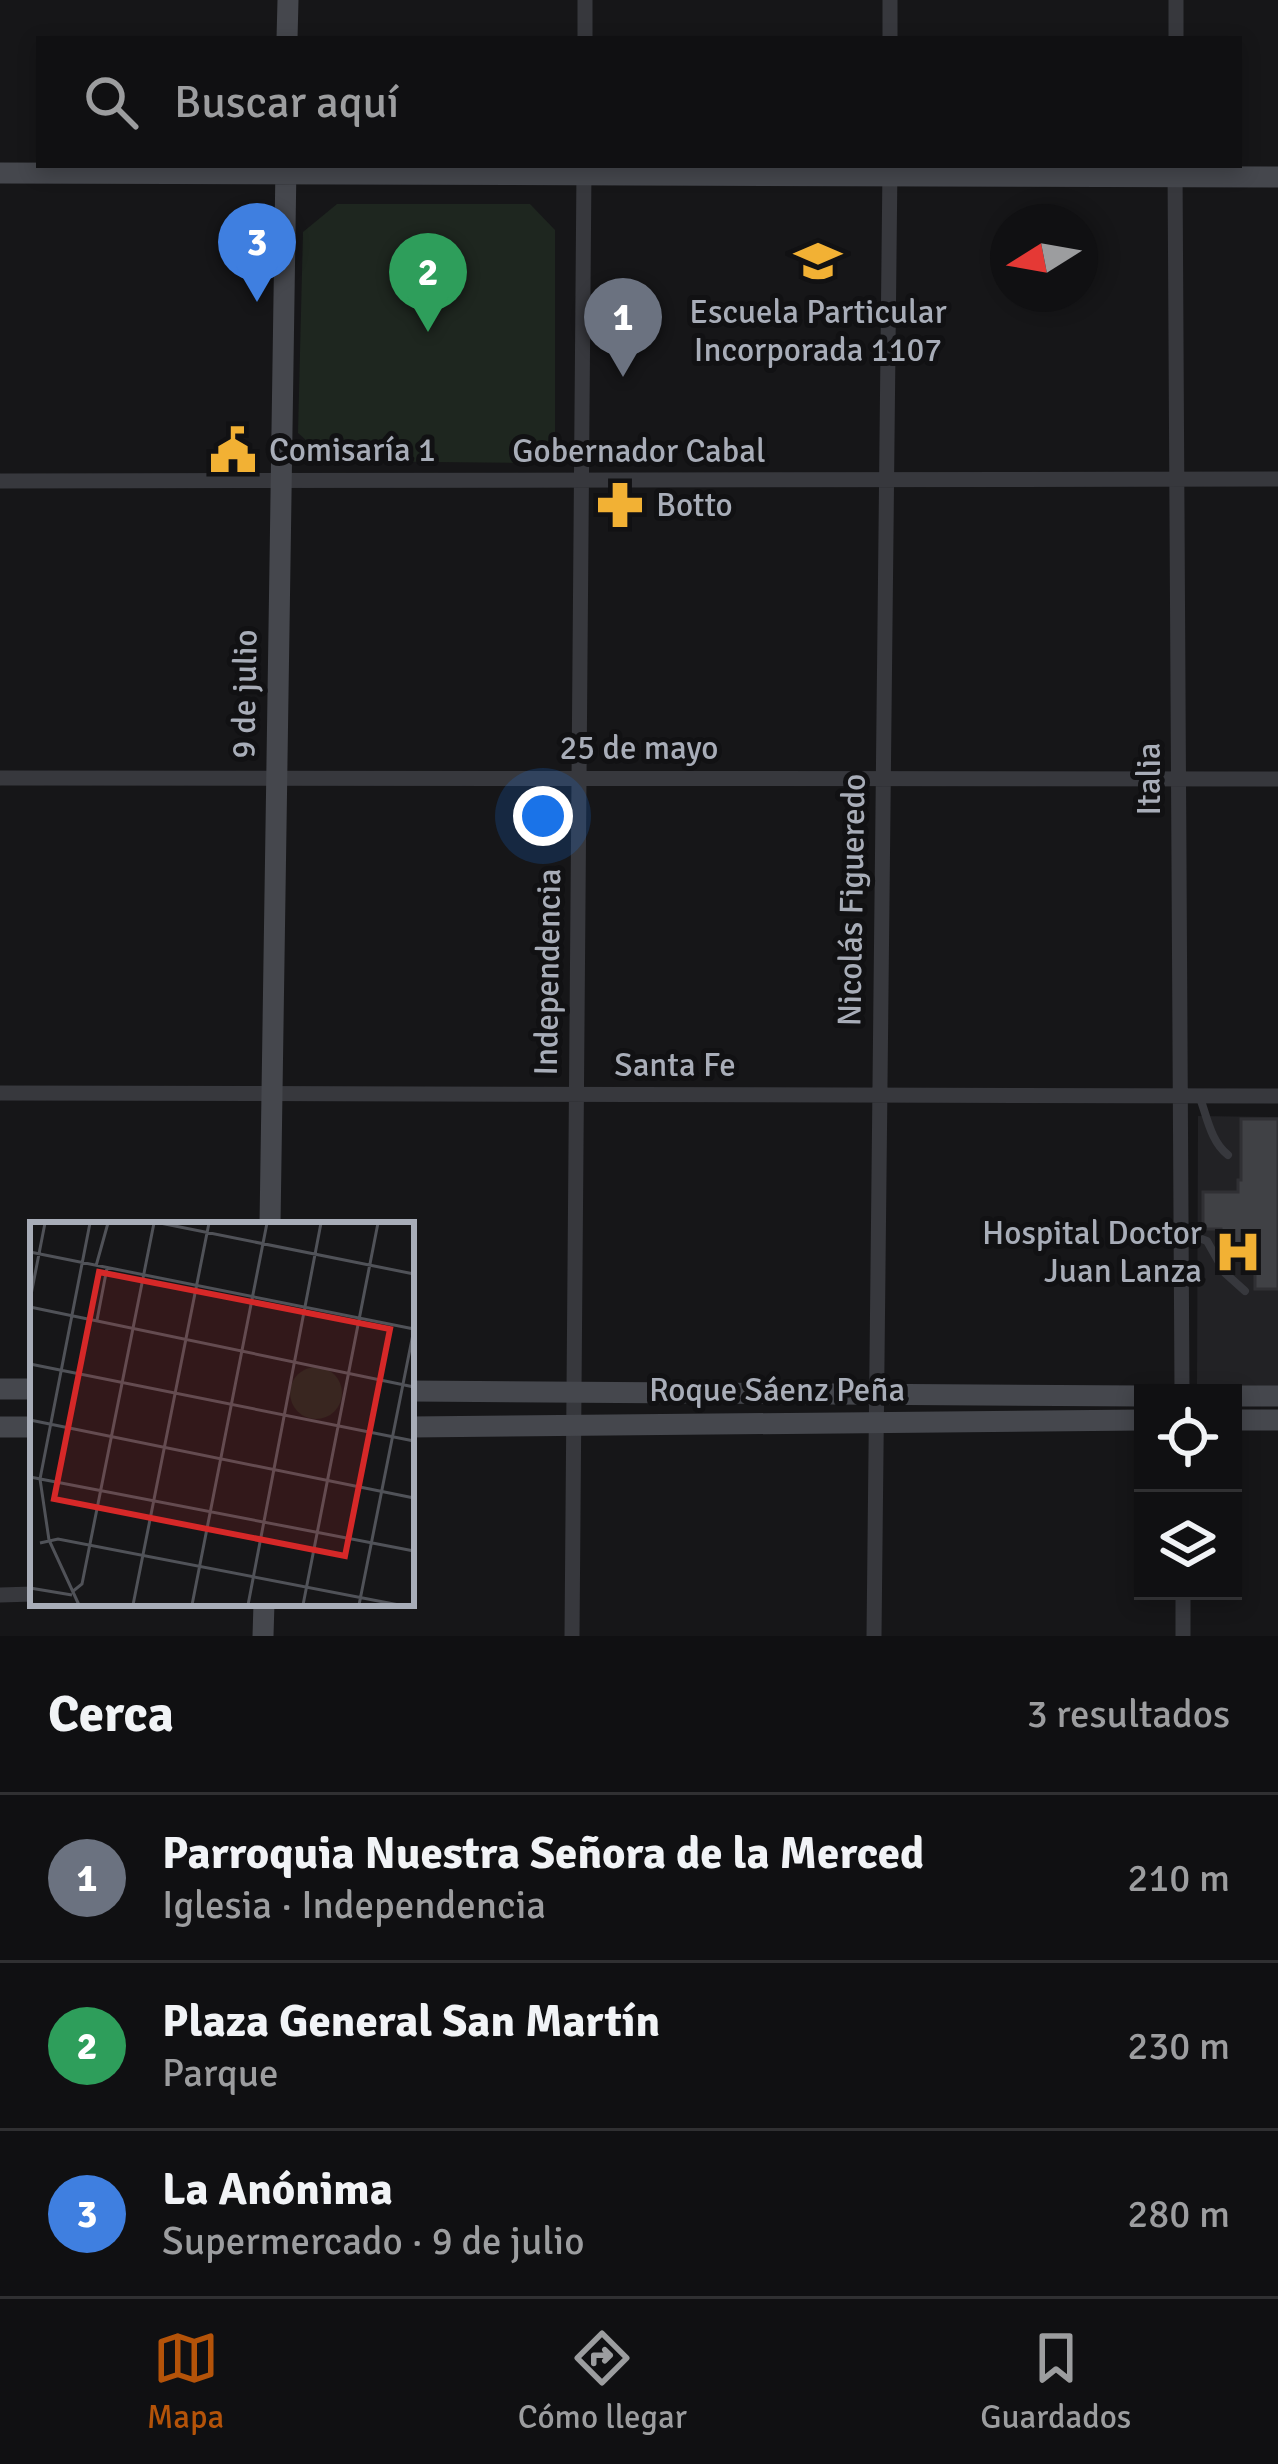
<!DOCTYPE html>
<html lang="es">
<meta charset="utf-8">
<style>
body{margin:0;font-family:Signika,sans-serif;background:#1e1e20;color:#f1f3f6}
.controls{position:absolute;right:36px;bottom:36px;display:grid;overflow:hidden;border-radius:0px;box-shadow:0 6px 18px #0003}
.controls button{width:108px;height:108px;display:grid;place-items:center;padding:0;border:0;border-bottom:3px solid #303032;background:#101012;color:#f1f3f6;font:60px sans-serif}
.compass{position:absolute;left:990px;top:204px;width:108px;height:108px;border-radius:50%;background:#101012;box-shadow:0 6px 18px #0003;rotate:259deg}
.you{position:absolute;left:543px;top:816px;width:42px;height:42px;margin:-30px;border:9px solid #fff;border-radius:50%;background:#1a73e8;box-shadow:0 0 0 18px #1a73e833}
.badge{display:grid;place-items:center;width:78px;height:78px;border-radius:50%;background:#b45309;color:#fff;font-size:39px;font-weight:700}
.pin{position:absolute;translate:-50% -99px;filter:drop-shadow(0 3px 6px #0008)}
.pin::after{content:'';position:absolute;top:63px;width:42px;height:36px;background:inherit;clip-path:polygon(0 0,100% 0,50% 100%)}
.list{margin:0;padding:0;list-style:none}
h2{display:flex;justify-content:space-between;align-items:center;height:156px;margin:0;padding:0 48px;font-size:51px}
h2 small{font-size:39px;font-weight:400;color:#9c9d9f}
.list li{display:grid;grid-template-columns:78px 1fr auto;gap:36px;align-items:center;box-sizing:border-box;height:168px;padding:0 48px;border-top:3px solid #303032}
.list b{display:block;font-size:45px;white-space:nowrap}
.list p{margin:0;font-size:39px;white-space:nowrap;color:#9c9d9f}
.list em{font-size:39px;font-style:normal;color:#9c9d9f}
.icon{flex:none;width:66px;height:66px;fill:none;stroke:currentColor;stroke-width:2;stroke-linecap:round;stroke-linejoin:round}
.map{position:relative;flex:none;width:1278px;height:1636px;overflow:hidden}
.search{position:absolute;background:#101012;box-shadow:0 6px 18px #0003;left:36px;right:36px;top:36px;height:132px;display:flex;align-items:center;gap:30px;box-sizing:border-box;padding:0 42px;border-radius:0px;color:#9c9d9f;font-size:45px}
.sheet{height:660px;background:#101012}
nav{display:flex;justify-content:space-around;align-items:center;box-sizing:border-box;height:168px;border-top:3px solid #303032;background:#101012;font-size:33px;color:#9c9d9f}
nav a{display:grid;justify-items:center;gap:6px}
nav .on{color:#b45309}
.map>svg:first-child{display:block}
</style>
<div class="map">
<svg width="1278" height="1636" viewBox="0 0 1278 1636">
<rect width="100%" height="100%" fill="#161618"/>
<path fill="#222225" d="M1198 1116 1278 1117V1388H1197Z"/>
<path fill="#1e261f" d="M337 204H530L555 230V436L527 463 329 461 298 433 303 232Z"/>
<path fill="#404145" stroke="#303034" stroke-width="3" d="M1241 1119H1278V1289H1255V1251H1222L1221 1229H1203V1192H1238V1180H1241Z"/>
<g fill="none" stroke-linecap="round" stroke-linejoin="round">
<path stroke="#37383d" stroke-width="8" d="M1200 1098C1207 1117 1211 1142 1228 1155
M1183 1232 1207 1241 1225 1273 1245 1291"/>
<path stroke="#37383d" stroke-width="15" d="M890 0V39
M585 39V0
M1176 39V0
M1175 165 1182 1393
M0 481 1278 479
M0 778 1278 779
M0 1093 1278 1096
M1183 1591V1636
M0 1595 33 1594
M572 1636 584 168
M874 1636 890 165"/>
<path stroke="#45474d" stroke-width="21" d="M287 39 288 0
M0 173 1278 177
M270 1225 286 165
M0 1389H33
M411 1391 1143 1396
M1233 1396H1278
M1233 1420H1278
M0 1427H33
M411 1427 1143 1420
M263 1636 264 1603"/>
</g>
<defs>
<symbol id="school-bare" viewBox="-9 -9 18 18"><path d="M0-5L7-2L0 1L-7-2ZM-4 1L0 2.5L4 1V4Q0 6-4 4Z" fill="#f2b134" stroke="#111113" stroke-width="2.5" paint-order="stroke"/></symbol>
<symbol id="civic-bare" viewBox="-9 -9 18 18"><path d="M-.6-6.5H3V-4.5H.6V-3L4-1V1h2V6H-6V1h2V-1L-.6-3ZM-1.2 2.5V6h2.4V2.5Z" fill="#f2b134" stroke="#111113" stroke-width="2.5" paint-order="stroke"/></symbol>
<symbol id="pharmacy-bare" viewBox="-9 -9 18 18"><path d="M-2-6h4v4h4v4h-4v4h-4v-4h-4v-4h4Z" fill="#f2b134" stroke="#111113" stroke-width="2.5" paint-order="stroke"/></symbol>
<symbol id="hospital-bare" viewBox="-9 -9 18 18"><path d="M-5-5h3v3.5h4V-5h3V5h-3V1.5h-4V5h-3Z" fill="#f2b134" stroke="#111113" stroke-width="2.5" paint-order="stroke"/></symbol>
</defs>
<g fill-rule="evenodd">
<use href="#school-bare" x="785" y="228" width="66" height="66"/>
<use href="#civic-bare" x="200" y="417" width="66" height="66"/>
<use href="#pharmacy-bare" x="587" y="472" width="66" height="66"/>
<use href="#hospital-bare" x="1205" y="1219" width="66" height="66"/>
</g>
<g text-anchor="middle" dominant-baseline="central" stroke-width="10" stroke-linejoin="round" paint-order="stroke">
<g font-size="33" fill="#a8adb8" stroke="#111113" text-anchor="start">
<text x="818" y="312" text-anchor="middle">Escuela Particular<tspan x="818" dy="38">Incorporada 1107</tspan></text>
<text x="269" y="450">Comisaría 1</text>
<text x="656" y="505">Botto</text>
<text x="1202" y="1233" text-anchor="end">Hospital Doctor<tspan x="1202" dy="38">Juan Lanza</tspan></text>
</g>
<g font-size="33" fill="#a8adb8" stroke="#111113">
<text x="639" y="451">Gobernador Cabal</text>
<text transform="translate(245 694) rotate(-89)">9 de julio</text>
<text x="639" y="748">25 de mayo</text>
<text transform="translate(1149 779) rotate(-90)">Italia</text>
<text transform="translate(852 900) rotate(-89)">Nicolás Figueredo</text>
<text transform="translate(548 972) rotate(-89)">Independencia</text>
<text x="675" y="1065">Santa Fe</text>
<text x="777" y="1390">Roque Sáenz Peña</text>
</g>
</g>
<g transform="translate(30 1222)">
<rect width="384" height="384" fill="#161618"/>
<path d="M260 171a26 26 0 1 1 52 0a26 26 0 1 1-52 0Z" fill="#1e261f"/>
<path fill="none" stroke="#505258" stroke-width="3" d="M130 1 384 52M0 30 384 107M66 44 78 1M0 78 15 1M0 85 384 165M67 98 77 46M0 142 384 219M0 198 384 276M0 255 384 329M10 321 28 317 369 383M0 366 42 373M42 370 52 362 124 1M49 383 19 318 10 257 60 1M103 383 179 1M162 383 237 1M218 383 291 1M273 383 348 1M329 383 384 107"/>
<path fill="#d62828" fill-opacity="0.15" stroke="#d62828" stroke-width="6" d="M69 50 360 107 315 334 24 277Z"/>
<rect width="384" height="384" fill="none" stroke="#a8adb8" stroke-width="6"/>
</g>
</svg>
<div class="controls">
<button><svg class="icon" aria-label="locate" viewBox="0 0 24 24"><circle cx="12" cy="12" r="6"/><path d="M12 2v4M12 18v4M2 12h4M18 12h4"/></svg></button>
<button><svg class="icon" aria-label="layers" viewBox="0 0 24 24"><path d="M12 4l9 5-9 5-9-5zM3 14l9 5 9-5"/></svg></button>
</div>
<svg class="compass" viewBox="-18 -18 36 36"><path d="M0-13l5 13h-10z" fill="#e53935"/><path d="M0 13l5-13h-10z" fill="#9c9d9f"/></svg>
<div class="you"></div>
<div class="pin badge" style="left:623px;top:377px;background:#6b7280">1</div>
<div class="pin badge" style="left:428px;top:332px;background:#2e9e5b">2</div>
<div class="pin badge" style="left:257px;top:302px;background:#3f7fe0">3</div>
<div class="search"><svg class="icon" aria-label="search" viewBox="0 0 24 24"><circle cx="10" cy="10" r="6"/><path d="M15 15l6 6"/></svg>Buscar aquí</div>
</div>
<section class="sheet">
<h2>Cerca<small>3 resultados</small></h2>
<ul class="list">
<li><span class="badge" style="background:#6b7280">1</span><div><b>Parroquia Nuestra Señora de la Merced</b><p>Iglesia · Independencia</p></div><em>210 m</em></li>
<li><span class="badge" style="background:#2e9e5b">2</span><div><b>Plaza General San Martín</b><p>Parque</p></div><em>230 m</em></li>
<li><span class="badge" style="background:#3f7fe0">3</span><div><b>La Anónima</b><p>Supermercado · 9 de julio</p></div><em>280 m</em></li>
</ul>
</section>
<nav>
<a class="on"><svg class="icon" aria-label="map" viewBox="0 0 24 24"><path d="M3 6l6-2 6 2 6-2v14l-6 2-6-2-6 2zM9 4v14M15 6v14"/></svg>Mapa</a>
<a><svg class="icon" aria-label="directions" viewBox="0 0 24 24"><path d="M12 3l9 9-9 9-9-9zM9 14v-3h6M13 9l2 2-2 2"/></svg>Cómo llegar</a>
<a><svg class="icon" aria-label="saved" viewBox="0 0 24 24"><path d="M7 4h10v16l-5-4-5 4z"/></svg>Guardados</a>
</nav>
